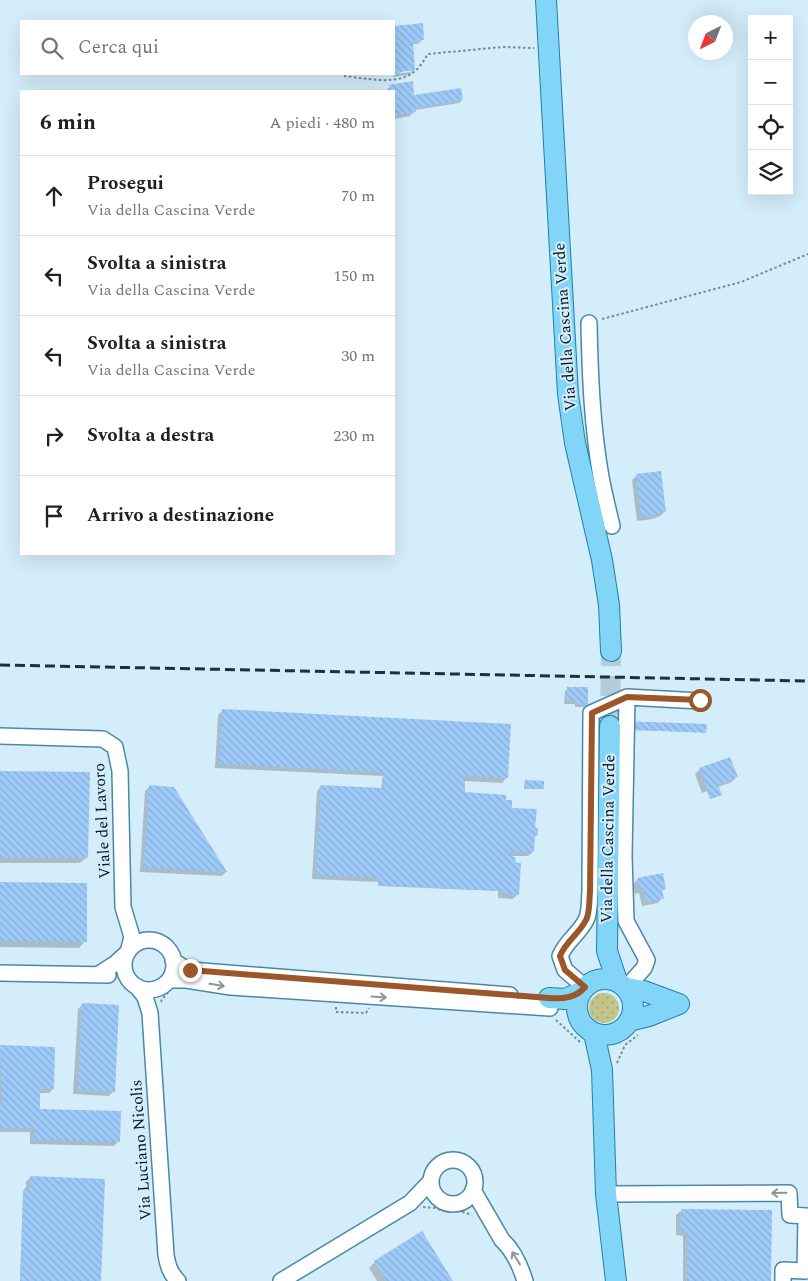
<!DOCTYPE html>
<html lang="it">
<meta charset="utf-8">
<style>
body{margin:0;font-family:Spectral,serif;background:#f6f6f6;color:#202124}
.controls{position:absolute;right:15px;top:15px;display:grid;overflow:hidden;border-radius:0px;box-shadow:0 5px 20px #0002}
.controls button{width:45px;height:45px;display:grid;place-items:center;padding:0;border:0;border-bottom:1px solid #e0e0e0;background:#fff;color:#202124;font:25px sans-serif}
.compass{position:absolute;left:688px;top:15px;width:45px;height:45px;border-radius:50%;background:#fff;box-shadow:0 5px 20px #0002;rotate:222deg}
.stop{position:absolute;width:15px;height:15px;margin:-11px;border:4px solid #9b562a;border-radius:50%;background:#fff}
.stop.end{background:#9b562a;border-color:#fff;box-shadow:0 1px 5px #0008}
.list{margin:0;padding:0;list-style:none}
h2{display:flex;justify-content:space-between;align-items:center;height:65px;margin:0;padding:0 20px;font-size:21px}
h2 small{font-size:16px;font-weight:400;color:#757577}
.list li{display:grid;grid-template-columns:32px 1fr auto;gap:15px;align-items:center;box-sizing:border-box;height:80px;padding:0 20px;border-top:1px solid #e0e0e0}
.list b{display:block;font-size:19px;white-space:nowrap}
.list p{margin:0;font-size:16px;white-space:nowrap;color:#757577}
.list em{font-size:16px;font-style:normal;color:#757577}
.icon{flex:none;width:28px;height:28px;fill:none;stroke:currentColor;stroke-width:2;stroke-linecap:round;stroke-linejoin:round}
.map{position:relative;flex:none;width:808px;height:1281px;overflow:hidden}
.search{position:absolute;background:#fff;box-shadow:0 5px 20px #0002;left:20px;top:20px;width:375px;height:55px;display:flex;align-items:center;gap:12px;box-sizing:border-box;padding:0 18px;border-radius:0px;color:#757577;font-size:19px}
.panel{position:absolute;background:#fff;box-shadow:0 5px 20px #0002;left:20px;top:90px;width:375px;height:465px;border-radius:0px}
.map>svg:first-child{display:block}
</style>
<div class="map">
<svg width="808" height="1281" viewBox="0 0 808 1281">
<defs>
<pattern id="garden-dots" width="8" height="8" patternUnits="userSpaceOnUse" patternTransform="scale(1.25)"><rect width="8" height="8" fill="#c1c58a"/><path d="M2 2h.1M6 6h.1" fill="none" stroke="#a4a877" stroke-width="1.8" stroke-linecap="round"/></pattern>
<pattern id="building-back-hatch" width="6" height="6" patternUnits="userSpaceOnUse" patternTransform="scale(1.25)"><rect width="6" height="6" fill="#9ecaf9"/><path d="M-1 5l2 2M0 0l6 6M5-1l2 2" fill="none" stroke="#86add5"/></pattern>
</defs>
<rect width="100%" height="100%" fill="#d4edfa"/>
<path fill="url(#garden-dots)" d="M589 1008a15 15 0 1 1 30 0a15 15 0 1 1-30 0Z"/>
<path fill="#0003" fill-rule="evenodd" d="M422 25 423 39 418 44H412L414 70 409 75 393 77 394 27ZM411 70V72L394 74V71Z
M390 87 413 97 462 100 459 103 415 110 410 116 394 119V91H385Z
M637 475 664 512 660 516 653 519 637 521 632 480Z
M568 688 587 704 584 707H575V704H564L565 691Z
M223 710 506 778 502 783 464 781 463 794 505 803 534 837 533 852 528 856H509L518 894 513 899 498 898V891L378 886V882L312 879 317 791 321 786 381 789 383 776 215 768 218 715Z
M620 724 705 732 620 730Z
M700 769 736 777 732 782 718 787 720 795 710 799 707 791 702 793 695 774Z
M0 773 87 857 80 863H0Z
M525 781 543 789H524Z
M150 786 173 788 226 872 222 876 140 872 145 791Z
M638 879 665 888 661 892 662 898 658 903 642 906 639 893 635 894 633 884Z
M0 884 85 941 79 948 0 947Z
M82 1005 114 1091 109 1096 73 1094 78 1009Z
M0 1047 54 1048 53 1089 49 1093H38V1110L119 1141 114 1146 30 1144V1132H0Z
M31 1177 100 1281H20L23 1191 26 1190V1182Z
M681 1211 770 1281H683V1236L676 1235V1215Z
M375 1262 452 1281H377L369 1268Z"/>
<path fill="url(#building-back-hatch)" d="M423 23 424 40 413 41 415 70 400 72 401 76H393L394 26Z
M413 81 414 95 461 88 463 100 416 108V112L394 116V91H390L389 85Z
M661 471 666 512 658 513 659 515 641 517 636 474Z
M567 687H588V705L577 704V701H567Z
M222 709 511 724 508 778 465 776V792L506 795V800H512V808L537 809 535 827 538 829V835L535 836 534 852H510V855L516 858 515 860 517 863H521L519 895 502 894V891L378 885V878L316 875 321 785 382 788 383 772 219 764Z
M621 721 707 724 706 733 621 729Z
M730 757 738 777 718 785 722 795 711 799 699 768Z
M0 771 90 772 88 858 0 857Z
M525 780 544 781V789H524Z
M149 785 174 787 227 872 144 868Z
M663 873 666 889 662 890 664 899 646 902 643 889 639 890 637 878Z
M0 882 87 883V942L0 941Z
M82 1003 119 1005 115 1092 78 1090Z
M0 1045 55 1047 54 1089H40V1109L121 1111 120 1142 34 1140V1128H0V1105H2Z
M30 1176 105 1179 101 1281H20L24 1188 30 1189Z
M681 1209 772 1210 771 1281H687V1231H680Z
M422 1231 453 1281H387L374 1261Z"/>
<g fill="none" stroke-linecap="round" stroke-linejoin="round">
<path stroke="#b4cdda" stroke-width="20" stroke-dasharray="20 10" stroke-linecap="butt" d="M610 726 611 651"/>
<defs>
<path id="minor" d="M589 323C590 374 592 426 601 477 604 493 608 509 612 526
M0 736 103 739 115 747 120 771 123 907 132 937 128 952 116 963 99 974
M124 965a25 25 0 1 1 50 0a25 25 0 1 1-50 0Z
M173 961 183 967 190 970 510 995
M0 973 108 975
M169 980H186L231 987 550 1008
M585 987 565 970 560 956C566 941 579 934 586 920 590 913 589 901 590 892L591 713 627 697 700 701
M138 988 145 997 150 1013 166 1255C168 1266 170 1273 178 1281
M626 988 644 968 647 960 626 921 624 856 627 697
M431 1182a22 22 0 1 1 44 0a22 22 0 1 1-44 0Z
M473 1190 502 1240C514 1251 520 1265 525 1281
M606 1194 789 1193 790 1215 806 1216 805 1271 783 1270V1281
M281 1281 410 1203 431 1181"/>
<path id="major" d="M546 0 568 394 575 443 602 560 609 605 611 651
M610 726 607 951 617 981
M577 1007a28 28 0 1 1 56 0a28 28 0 1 1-56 0Z
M626 988 644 991 679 1004
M549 998 565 999 581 992
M629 1021 649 1016 679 1004
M594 1033 602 1070 606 1194 616 1281"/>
</defs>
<use href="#minor" stroke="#4b88a6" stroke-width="18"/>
<use href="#major" stroke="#1f80a8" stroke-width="22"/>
<path stroke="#738b97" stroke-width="2" stroke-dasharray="2.5 2.5" stroke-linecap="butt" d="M344 76C367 78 402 88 419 67 423 63 425 58 428 54L502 47 534 48
M602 319 741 282 808 254
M161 1002 162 999 168 993
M336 1007V1012L366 1013 369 1008
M556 1020 580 1042
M617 1063 625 1045 638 1035
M423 1207 435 1208 447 1212 460 1211 472 1215"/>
<use href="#minor" stroke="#fff" stroke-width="15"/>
<use href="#major" stroke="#82d5f6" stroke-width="20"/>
<path stroke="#1b313d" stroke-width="3" stroke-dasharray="10 5" stroke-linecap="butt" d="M0 665 808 681"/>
</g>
<defs><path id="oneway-shaft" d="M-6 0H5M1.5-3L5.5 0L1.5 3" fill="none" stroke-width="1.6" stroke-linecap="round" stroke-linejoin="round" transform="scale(1.25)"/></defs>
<g stroke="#8c969c">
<use href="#oneway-shaft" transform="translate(217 985) rotate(9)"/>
<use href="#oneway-shaft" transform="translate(379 997) rotate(4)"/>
<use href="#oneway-shaft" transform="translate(779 1193) rotate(179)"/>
<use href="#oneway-shaft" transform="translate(516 1258) rotate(-122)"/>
</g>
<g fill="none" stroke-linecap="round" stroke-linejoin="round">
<path stroke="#9b562a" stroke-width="6" d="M190 970 549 998C563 999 576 998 585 987L565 970 560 956C566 941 579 934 586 920 590 913 589 901 590 892L592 713 627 697 700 700"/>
</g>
<g text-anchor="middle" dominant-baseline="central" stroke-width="4" stroke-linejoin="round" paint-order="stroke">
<g font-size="16" fill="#001622" stroke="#d4edfa">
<text transform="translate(565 327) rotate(-94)">Via della Cascina Verde</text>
<text transform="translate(102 821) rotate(-93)">Viale del Lavoro</text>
<text transform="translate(608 839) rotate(-89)">Via della Cascina Verde</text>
<text transform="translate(141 1150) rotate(-94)">Via Luciano Nicolis</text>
</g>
</g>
</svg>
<div class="controls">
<button>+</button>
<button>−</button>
<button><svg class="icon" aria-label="locate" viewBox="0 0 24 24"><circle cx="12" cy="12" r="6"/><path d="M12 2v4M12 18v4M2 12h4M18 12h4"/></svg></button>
<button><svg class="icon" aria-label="layers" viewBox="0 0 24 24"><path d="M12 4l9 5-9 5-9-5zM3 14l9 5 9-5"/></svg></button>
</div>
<svg class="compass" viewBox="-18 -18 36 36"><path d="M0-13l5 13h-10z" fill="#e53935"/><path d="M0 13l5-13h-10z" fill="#757577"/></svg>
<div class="stop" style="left:700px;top:700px"></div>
<div class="stop end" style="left:190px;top:970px"></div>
<div class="search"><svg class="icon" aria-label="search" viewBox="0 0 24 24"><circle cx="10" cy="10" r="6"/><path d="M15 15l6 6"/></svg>Cerca qui</div>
<section class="panel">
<h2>6 min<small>A piedi · 480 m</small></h2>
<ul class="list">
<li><svg class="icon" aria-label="ahead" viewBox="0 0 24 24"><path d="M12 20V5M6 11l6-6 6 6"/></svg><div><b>Prosegui</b><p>Via della Cascina Verde</p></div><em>70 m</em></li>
<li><svg class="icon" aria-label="left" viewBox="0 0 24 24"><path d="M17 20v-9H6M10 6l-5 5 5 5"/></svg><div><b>Svolta a sinistra</b><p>Via della Cascina Verde</p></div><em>150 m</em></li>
<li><svg class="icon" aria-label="left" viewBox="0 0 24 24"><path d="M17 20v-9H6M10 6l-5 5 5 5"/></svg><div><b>Svolta a sinistra</b><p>Via della Cascina Verde</p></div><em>30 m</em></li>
<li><svg class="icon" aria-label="right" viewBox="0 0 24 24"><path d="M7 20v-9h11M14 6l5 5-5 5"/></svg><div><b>Svolta a destra</b></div><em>230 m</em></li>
<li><svg class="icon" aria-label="arrive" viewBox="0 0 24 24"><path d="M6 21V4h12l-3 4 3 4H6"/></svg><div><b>Arrivo a destinazione</b></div></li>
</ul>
</section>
</div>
